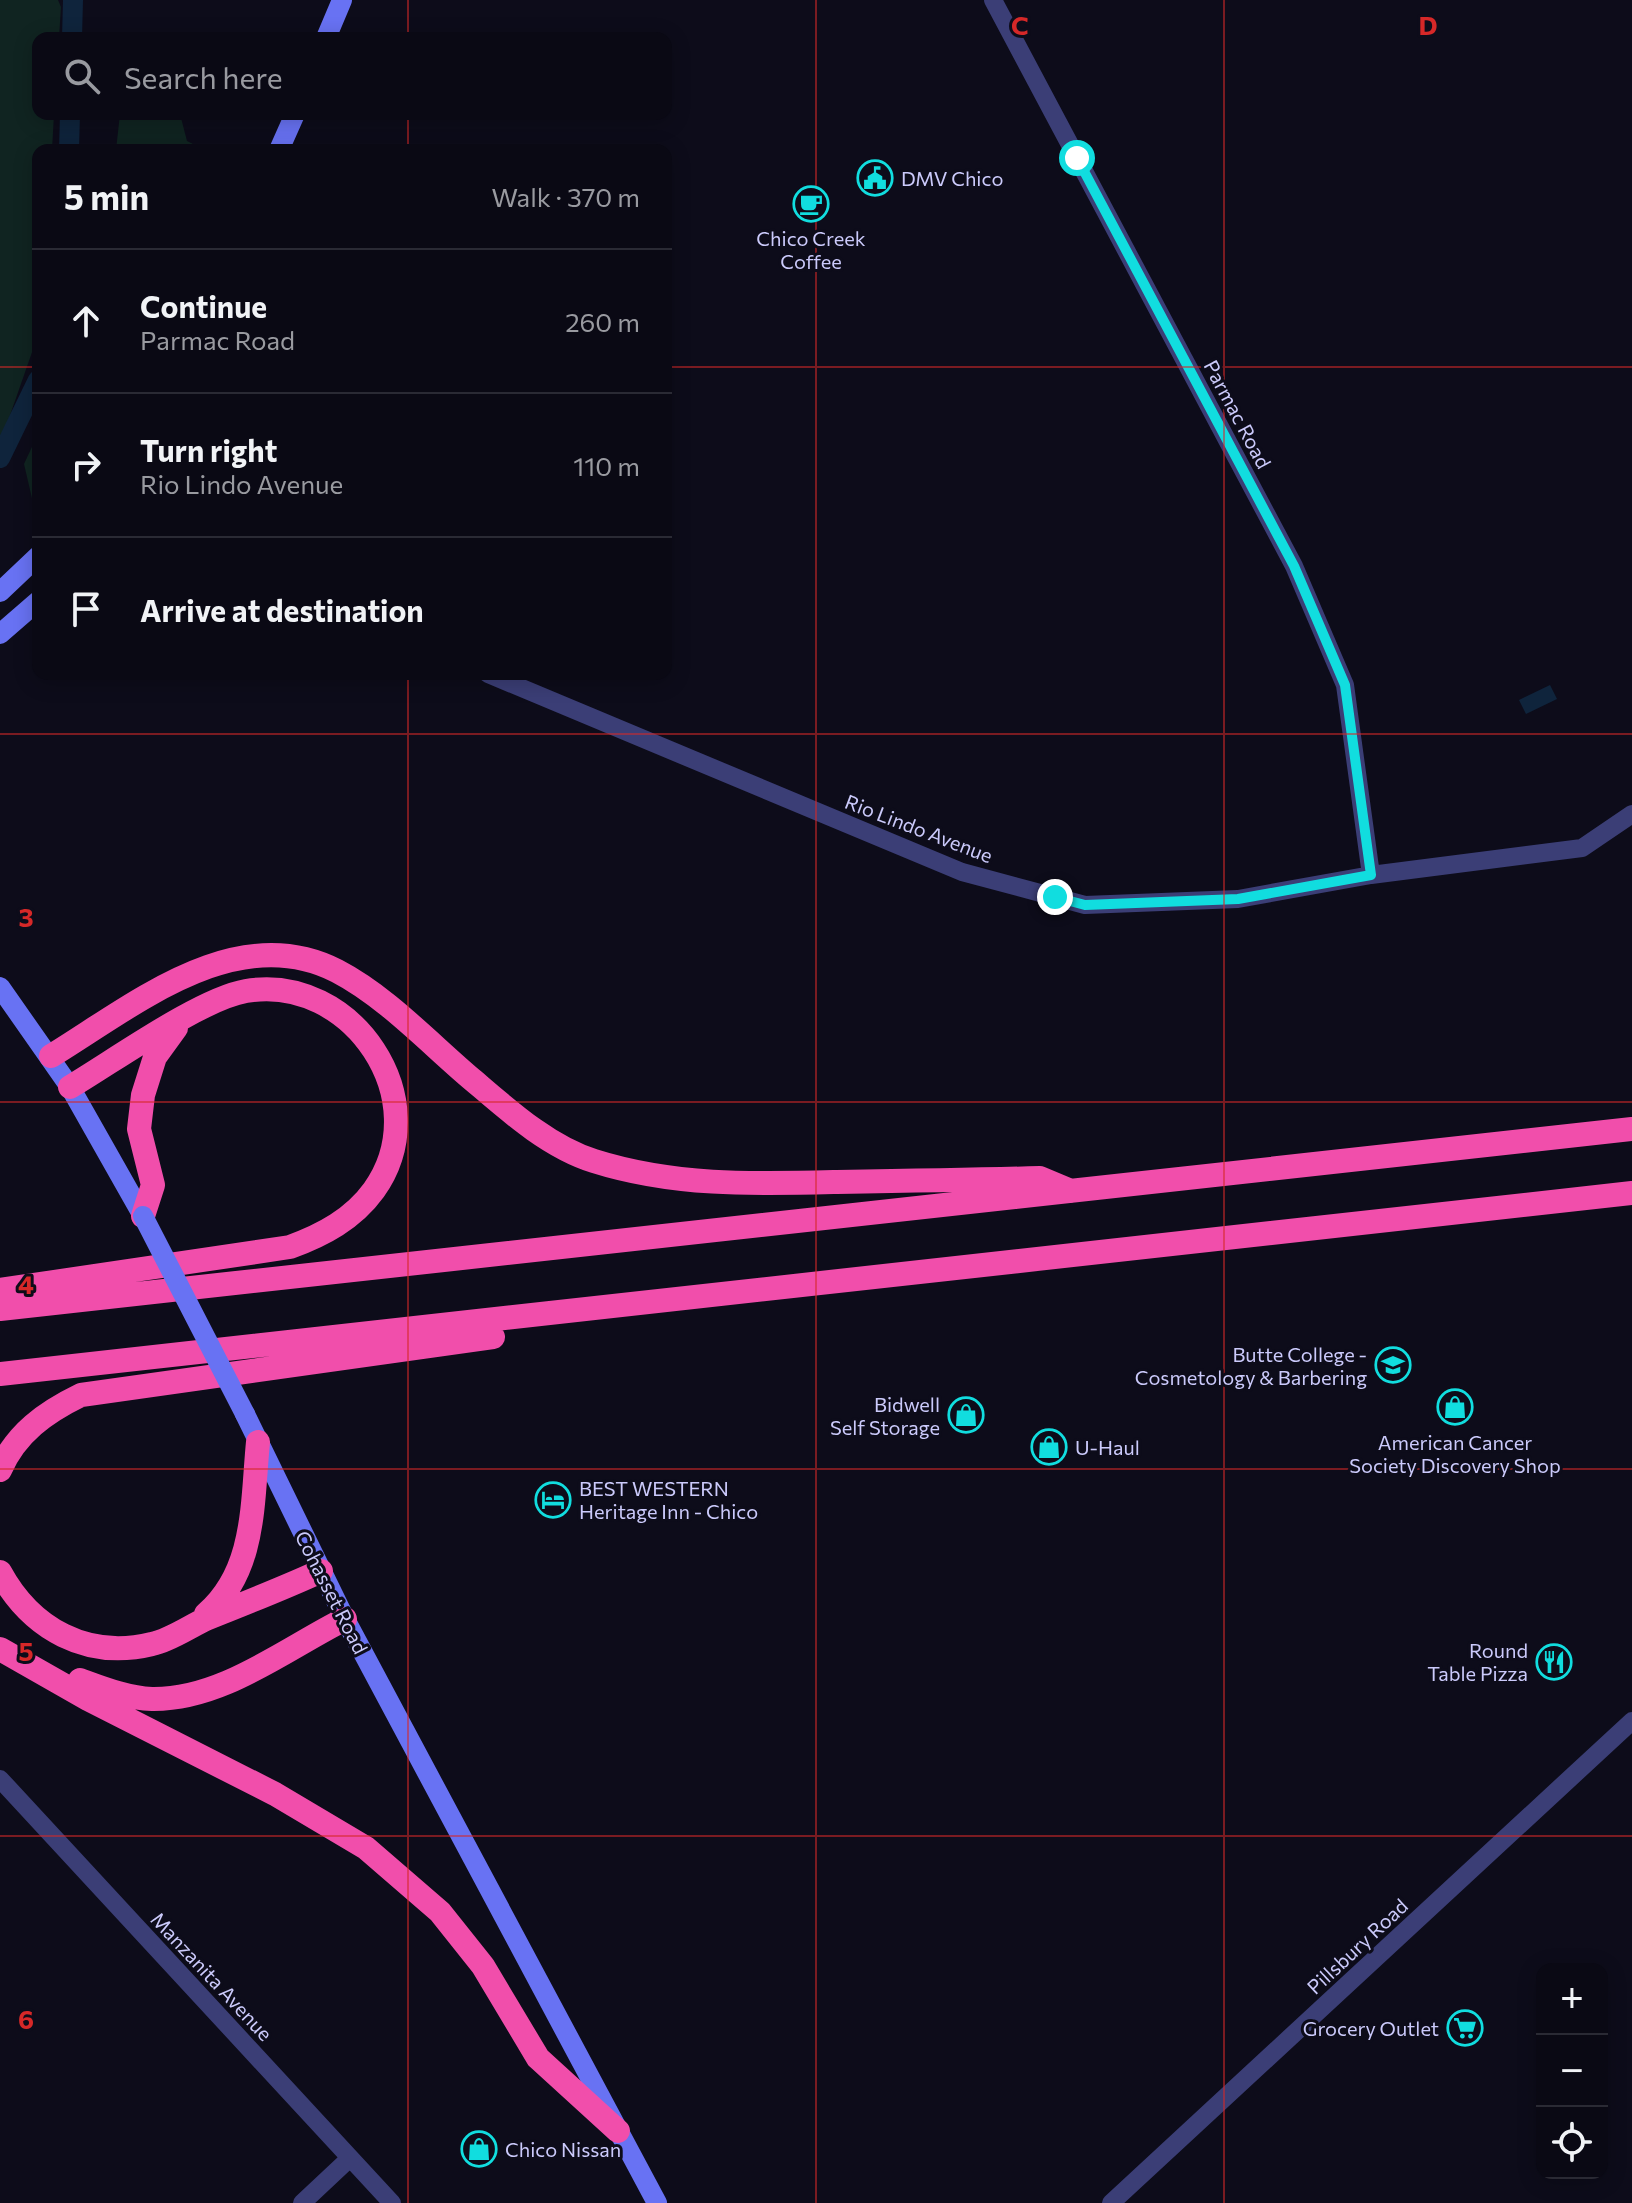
<!DOCTYPE html>
<meta charset="utf-8">
<style>
body{margin:0;font-family:Commissioner,sans-serif;background:#181722;color:#f1f3f6}
.controls{position:absolute;right:24px;bottom:24px;display:grid;overflow:hidden;border-radius:16px;box-shadow:0 4px 20px #0003}
.controls button{width:72px;height:72px;display:grid;place-items:center;padding:0;border:0;border-bottom:2px solid #2a2a34;background:#0a0914;color:#f1f3f6;font:40px sans-serif}
.stop{position:absolute;width:24px;height:24px;margin:-18px;border:6px solid #11dddf;border-radius:50%;background:#fff}
.stop.end{background:#11dddf;border-color:#fff;box-shadow:0 2px 8px #0008}
.list{margin:0;padding:0;list-style:none}
h2{display:flex;justify-content:space-between;align-items:center;height:104px;margin:0;padding:0 32px;font-size:34px}
h2 small{font-size:26px;font-weight:400;color:#999aa0}
.list li{display:grid;grid-template-columns:52px 1fr auto;gap:24px;align-items:center;box-sizing:border-box;height:144px;padding:0 32px;border-top:2px solid #2a2a34}
.list b{display:block;font-size:30px;white-space:nowrap}
.list p{margin:0;font-size:26px;white-space:nowrap;color:#999aa0}
.list em{font-size:26px;font-style:normal;color:#999aa0}
.icon{flex:none;width:44px;height:44px;fill:none;stroke:currentColor;stroke-width:2;stroke-linecap:round;stroke-linejoin:round}
.map{position:relative;flex:none;width:1632px;height:2203px;overflow:hidden}
.search{position:absolute;background:#0a0914;box-shadow:0 4px 20px #0003;left:32px;top:32px;width:640px;height:88px;display:flex;align-items:center;gap:20px;box-sizing:border-box;padding:0 28px;border-radius:16px;color:#999aa0;font-size:30px}
.panel{position:absolute;background:#0a0914;box-shadow:0 4px 20px #0003;left:32px;top:144px;width:640px;height:536px;border-radius:16px}
.map>svg:first-child{display:block}
</style>
<div class="map">
<svg width="1632" height="2203" viewBox="0 0 1632 2203">
<rect width="100%" height="100%" fill="#0d0c1a"/>
<path fill="#102421" d="M0 0H58L61 7 59 38H38V114H54L52 150H38V335L0 444Z
M120 114H180L187 141 205 150H116Z
M38 434V524L24 464Z"/>
<path fill="#0f243c" d="M1550 685 1557 699 1526 714 1519 700Z"/>
<g fill="none" stroke-linecap="round" stroke-linejoin="round">
<path stroke="#0f243c" stroke-width="20" d="M72 38 73 0
M69 150 70 114
M0 458 38 380"/>
<path stroke="#3b3e76" stroke-width="18" d="M993 0 1294 566 1345 685 1371 875
M488 674 962 872 1085 905 1238 899 1371 875 1582 848 1632 814
M0 1779 392 2203
M302 2203 350 2158
M1111 2203 1632 1721"/>
<path stroke="#6872f3" stroke-width="20" d="M326 38 342 0
M279 150 295 114
M0 592 38 556
M0 634 38 601
M0 987 70 1087 143 1216
M245 1414 345 1619 657 2203"/>
<path stroke="#f14eab" stroke-width="24" d="M51 1056C133 1006 236 919 337 971 387 997 431 1045 474 1081 509 1111 549 1147 594 1161 673 1186 752 1184 834 1182 902 1181 971 1180 1040 1178L1071 1191
M143 1216 153 1185 139 1129 143 1095 155 1057 176 1028
M0 1290 290 1247C323 1235 353 1219 374 1190 438 1100 352 973 246 991 200 999 114 1061 70 1087
M0 1309 1632 1129
M0 1374 1632 1193
M0 1470C16 1433 46 1412 81 1395L493 1337
M0 1572C31 1629 87 1660 152 1644 171 1640 190 1626 208 1618 246 1603 284 1588 321 1571
M206 1614C256 1571 252 1503 258 1442
M0 1649 88 1699 275 1794 366 1848 440 1912 483 1966 538 2058 618 2131
M80 1680C102 1688 127 1698 152 1699 222 1700 285 1649 345 1619"/>
<path stroke="#6872f3" stroke-width="20" d="M143 1216 245 1414"/>
</g>
<g fill="none" stroke-linecap="round" stroke-linejoin="round">
<path stroke="#11dddf" stroke-width="10" d="M1055 897 1085 905 1238 899 1371 875 1345 685 1294 566 1077 158"/>
</g>
<path fill="none" stroke="#d62828" stroke-width="2" stroke-opacity="0.55" d="M408 0V38M816 0V2203M1224 0V2203M408 114V150M0 367H38M666 367H1632M408 674V2203M0 734H1632M0 1102H1632M0 1469H1632M0 1836H1632"/>
<defs>
<symbol id="civic-ring" viewBox="-11 -11 22 22"><circle r="9.5" fill="#0d0c1a" stroke="#11dddf" stroke-width="1.5"/><path d="M-.6-6.5H3V-4.5H.6V-3L4-1V1h2V6H-6V1h2V-1L-.6-3ZM-1.2 2.5V6h2.4V2.5Z" fill="#11dddf"/></symbol>
<symbol id="cafe-ring" viewBox="-11 -11 22 22"><circle r="9.5" fill="#0d0c1a" stroke="#11dddf" stroke-width="1.5"/><path d="M-5.5-4.5H6V0H3Q3 3.5 0 3.5H-2.5Q-5.5 3.5-5.5 0ZM3-3.2v2h1.7v-2ZM-6 4.5H4V6H-6Z" fill="#11dddf"/></symbol>
<symbol id="university-ring" viewBox="-11 -11 22 22"><circle r="9.5" fill="#0d0c1a" stroke="#11dddf" stroke-width="1.5"/><path d="M0-5L7-2L0 1L-7-2ZM-4 1L0 2.5L4 1V4Q0 6-4 4Z" fill="#11dddf"/></symbol>
<symbol id="shop-ring" viewBox="-11 -11 22 22"><circle r="9.5" fill="#0d0c1a" stroke="#11dddf" stroke-width="1.5"/><path d="M-5-2.5h2.3a2.7 3.5 0 0 1 5.4 0H5L5.5 6h-11ZM-1.5-2.5h3a1.5 2.3 0 0 0-3 0Z" fill="#11dddf"/></symbol>
<symbol id="hotel-ring" viewBox="-11 -11 22 22"><circle r="9.5" fill="#0d0c1a" stroke="#11dddf" stroke-width="1.5"/><path d="M-6-4.5h1.5V1H6V5H4.5V3h-9V5H-6ZM-4 0a1.8 1.8 0 1 1 3.6 0ZM.5 0V-2.5h3Q6-2.5 6 0Z" fill="#11dddf"/></symbol>
<symbol id="restaurant-ring" viewBox="-11 -11 22 22"><circle r="9.5" fill="#0d0c1a" stroke="#11dddf" stroke-width="1.5"/><path d="M-5-6h1v4h1v-4h1v4h1v-4h1v5L-1.5 .5V6h-2V.5L-5-1ZM5-6V6H3V1.5H1.5Q1.5-4 5-6Z" fill="#11dddf"/></symbol>
<symbol id="supermarket-ring" viewBox="-11 -11 22 22"><circle r="9.5" fill="#0d0c1a" stroke="#11dddf" stroke-width="1.5"/><path d="M-6-5.5h2.5l.6 2H6L4.5 2H-2.5L-4.4-4H-6ZM-1.5 3.2a1.3 1.3 0 1 0 .1 0ZM3 3.2a1.3 1.3 0 1 0 .1 0Z" fill="#11dddf"/></symbol>
</defs>
<g fill-rule="evenodd">
<use href="#civic-ring" x="855" y="158" width="40" height="40"/>
<use href="#cafe-ring" x="791" y="184" width="40" height="40"/>
<use href="#university-ring" x="1373" y="1345" width="40" height="40"/>
<use href="#shop-ring" x="1435" y="1387" width="40" height="40"/>
<use href="#shop-ring" x="946" y="1395" width="40" height="40"/>
<use href="#shop-ring" x="1029" y="1427" width="40" height="40"/>
<use href="#hotel-ring" x="533" y="1480" width="40" height="40"/>
<use href="#restaurant-ring" x="1534" y="1642" width="40" height="40"/>
<use href="#supermarket-ring" x="1445" y="2008" width="40" height="40"/>
<use href="#shop-ring" x="459" y="2129" width="40" height="40"/>
</g>
<g text-anchor="middle" dominant-baseline="central" stroke-width="6" stroke-linejoin="round" paint-order="stroke">
<g font-size="20" fill="#cbcafb" stroke="#0d0c1a" text-anchor="start">
<text x="901" y="178">DMV Chico</text>
<text x="811" y="238" text-anchor="middle">Chico Creek<tspan x="811" dy="23">Coffee</tspan></text>
<text x="1367" y="1354" text-anchor="end">Butte College -<tspan x="1367" dy="23">Cosmetology &amp; Barbering</tspan></text>
<text x="940" y="1404" text-anchor="end">Bidwell<tspan x="940" dy="23">Self Storage</tspan></text>
<text x="1455" y="1442" text-anchor="middle">American Cancer<tspan x="1455" dy="23">Society Discovery Shop</tspan></text>
<text x="1075" y="1447">U-Haul</text>
<text x="579" y="1488">BEST WESTERN<tspan x="579" dy="23">Heritage Inn - Chico</tspan></text>
<text x="1528" y="1650" text-anchor="end">Round<tspan x="1528" dy="23">Table Pizza</tspan></text>
<text x="1439" y="2028" text-anchor="end">Grocery Outlet</text>
<text x="505" y="2149">Chico Nissan</text>
</g>
<g font-size="20" fill="#cbcafb" stroke="#0d0c1a">
<text transform="translate(1238 414) rotate(62)">Parmac Road</text>
<text transform="translate(919 828) rotate(21)">Rio Lindo Avenue</text>
<text transform="translate(332 1592) rotate(63)">Cohasset Road</text>
<text transform="translate(1357 1946) rotate(-43)">Pillsbury Road</text>
<text transform="translate(212 1976) rotate(47)">Manzanita Avenue</text>
</g>
</g>
<g font-size="26" text-anchor="middle" font-weight="bold" fill="#d62828" stroke="#0d0c1a" stroke-width="6" stroke-linejoin="round" paint-order="stroke">
<text x="1020" y="35">C</text>
<text x="1428" y="35">D</text>
<text x="26" y="927">3</text>
<text x="26" y="1294">4</text>
<text x="26" y="1661">5</text>
<text x="26" y="2029">6</text>
</g>
</svg>
<div class="controls">
<button>+</button>
<button>−</button>
<button><svg class="icon" aria-label="locate" viewBox="0 0 24 24"><circle cx="12" cy="12" r="6"/><path d="M12 2v4M12 18v4M2 12h4M18 12h4"/></svg></button>
</div>
<div class="stop" style="left:1077px;top:158px"></div>
<div class="stop end" style="left:1055px;top:897px"></div>
<div class="search"><svg class="icon" aria-label="search" viewBox="0 0 24 24"><circle cx="10" cy="10" r="6"/><path d="M15 15l6 6"/></svg>Search here</div>
<section class="panel">
<h2>5 min<small>Walk · 370 m</small></h2>
<ul class="list">
<li><svg class="icon" aria-label="ahead" viewBox="0 0 24 24"><path d="M12 20V5M6 11l6-6 6 6"/></svg><div><b>Continue</b><p>Parmac Road</p></div><em>260 m</em></li>
<li><svg class="icon" aria-label="right" viewBox="0 0 24 24"><path d="M7 20v-9h11M14 6l5 5-5 5"/></svg><div><b>Turn right</b><p>Rio Lindo Avenue</p></div><em>110 m</em></li>
<li><svg class="icon" aria-label="arrive" viewBox="0 0 24 24"><path d="M6 21V4h12l-3 4 3 4H6"/></svg><div><b>Arrive at destination</b></div></li>
</ul>
</section>
</div>
